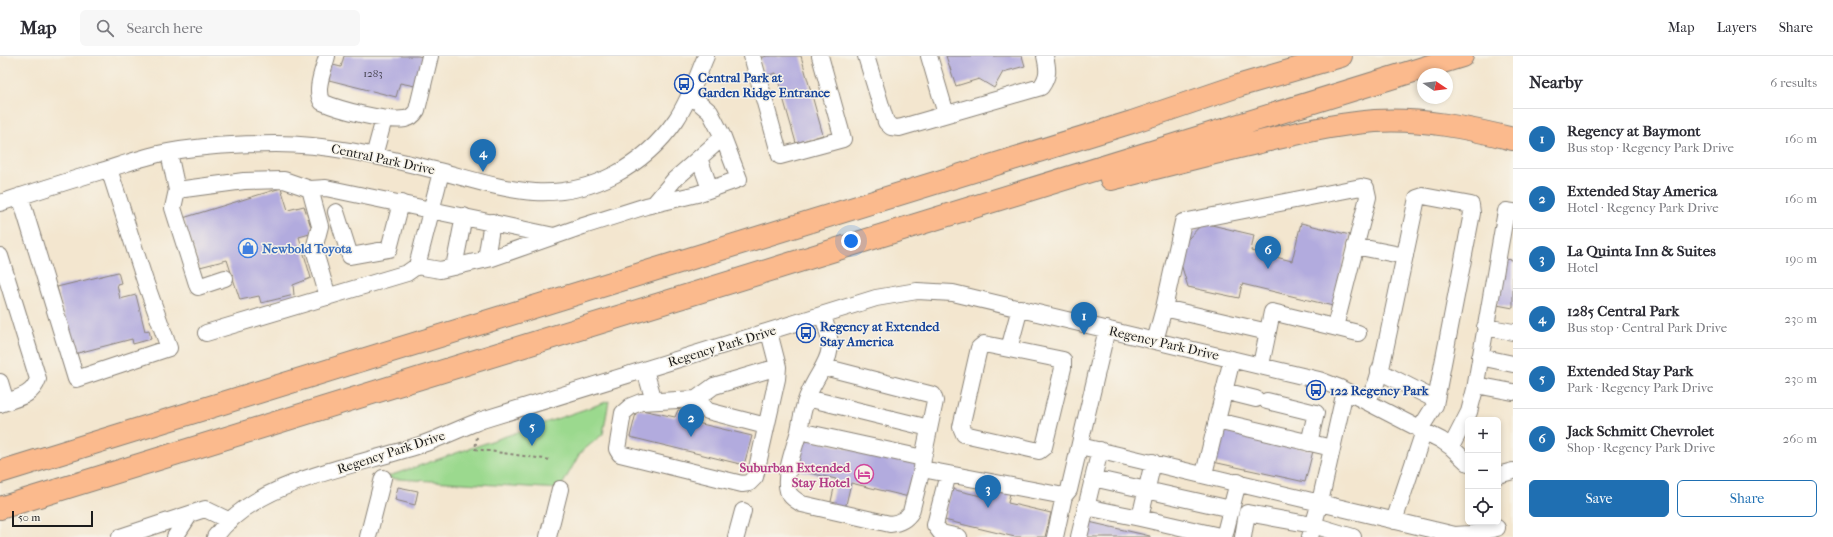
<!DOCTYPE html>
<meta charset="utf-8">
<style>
body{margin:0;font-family:"IM FELL French Canon",serif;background:#f7f7f7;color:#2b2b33}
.controls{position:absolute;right:12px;bottom:12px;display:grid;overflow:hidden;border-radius:6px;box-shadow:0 2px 6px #0003}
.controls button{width:36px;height:36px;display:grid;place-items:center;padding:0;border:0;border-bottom:1px solid #e1e1e2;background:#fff;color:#2b2b33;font:20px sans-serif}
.compass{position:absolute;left:1417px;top:12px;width:36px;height:36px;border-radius:50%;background:#fff;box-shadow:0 2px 6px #0003;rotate:103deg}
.scale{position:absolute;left:12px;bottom:10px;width:81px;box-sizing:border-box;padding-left:4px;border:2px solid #1c1c1c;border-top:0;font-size:11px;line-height:14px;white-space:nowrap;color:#1c1c1c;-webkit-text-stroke:3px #f7f3e8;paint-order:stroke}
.you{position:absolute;left:851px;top:185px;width:14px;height:14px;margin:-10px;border:3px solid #fff;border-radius:50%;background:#1a73e8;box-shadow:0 0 0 6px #1a73e833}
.badge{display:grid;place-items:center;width:26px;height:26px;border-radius:50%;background:#1f6fb2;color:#fff;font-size:13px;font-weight:700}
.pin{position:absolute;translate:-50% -33px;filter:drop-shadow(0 1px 2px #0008)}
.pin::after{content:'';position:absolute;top:21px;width:14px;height:12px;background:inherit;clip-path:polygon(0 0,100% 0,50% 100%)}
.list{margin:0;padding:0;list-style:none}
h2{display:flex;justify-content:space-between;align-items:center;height:52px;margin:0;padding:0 16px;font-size:17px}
h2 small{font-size:13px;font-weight:400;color:#7c7c81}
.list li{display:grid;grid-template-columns:26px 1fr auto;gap:12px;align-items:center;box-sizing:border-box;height:60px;padding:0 16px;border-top:1px solid #e1e1e2}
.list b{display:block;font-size:15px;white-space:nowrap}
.list p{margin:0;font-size:13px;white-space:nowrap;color:#7c7c81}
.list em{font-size:13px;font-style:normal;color:#7c7c81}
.actions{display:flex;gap:8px;padding:12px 16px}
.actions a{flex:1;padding:9px 0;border:1px solid #1f6fb2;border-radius:6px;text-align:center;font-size:14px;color:#1f6fb2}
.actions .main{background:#1f6fb2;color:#fff}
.icon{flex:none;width:22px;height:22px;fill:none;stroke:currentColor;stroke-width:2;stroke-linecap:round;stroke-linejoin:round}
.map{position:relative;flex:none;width:1513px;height:481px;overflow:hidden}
header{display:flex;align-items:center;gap:24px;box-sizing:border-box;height:56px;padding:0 20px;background:#fff;border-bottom:1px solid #e1e1e2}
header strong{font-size:19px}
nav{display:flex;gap:22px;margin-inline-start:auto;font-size:14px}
.search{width:280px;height:36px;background:#f7f7f7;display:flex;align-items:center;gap:10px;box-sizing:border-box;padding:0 14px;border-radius:6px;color:#7c7c81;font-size:15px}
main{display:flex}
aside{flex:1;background:#fff}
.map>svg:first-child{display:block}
</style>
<header>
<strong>Map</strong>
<div class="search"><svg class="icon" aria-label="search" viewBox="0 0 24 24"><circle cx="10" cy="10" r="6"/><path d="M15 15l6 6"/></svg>Search here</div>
<nav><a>Map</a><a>Layers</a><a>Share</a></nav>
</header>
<main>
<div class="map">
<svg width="1513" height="481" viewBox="0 0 1513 481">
<rect width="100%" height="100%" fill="#f7f3e8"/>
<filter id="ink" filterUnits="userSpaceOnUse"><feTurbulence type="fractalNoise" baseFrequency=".025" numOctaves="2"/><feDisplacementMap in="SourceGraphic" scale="8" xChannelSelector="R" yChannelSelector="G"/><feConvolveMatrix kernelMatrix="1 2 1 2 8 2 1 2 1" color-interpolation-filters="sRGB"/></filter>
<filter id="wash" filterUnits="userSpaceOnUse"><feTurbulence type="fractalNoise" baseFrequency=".012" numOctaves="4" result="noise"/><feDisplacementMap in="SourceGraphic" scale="16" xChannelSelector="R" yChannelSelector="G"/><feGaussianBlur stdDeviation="0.9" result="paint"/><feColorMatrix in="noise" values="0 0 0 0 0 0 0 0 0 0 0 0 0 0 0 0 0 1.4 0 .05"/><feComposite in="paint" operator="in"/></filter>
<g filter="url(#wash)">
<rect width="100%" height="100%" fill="#f3e6cf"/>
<path fill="#9bd98e" stroke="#5c7a55" d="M609 345 603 378 580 397 560 433 383 422Z"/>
<g id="blocks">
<path fill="#b2abde" d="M344 0H418L423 1 415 30 400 27 396 41 325 23 329 8 341 11Z
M767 0H801L823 79 796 87 776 17 765 20 760 2Z
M946 0H1022L1025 10 1003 16 994 32 979 23 956 30Z
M281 132 288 154 304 150 313 177 299 181 311 222 293 229 294 239 261 247 259 240 240 244 227 204 200 211 183 162Z
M1203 167 1254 179 1251 195 1292 205 1301 167 1350 179 1333 250 1242 228 1239 242 1188 231 1181 208 1186 185Z
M1504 203 1513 204V252L1497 249Z
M118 216 121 227 117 228 120 243 136 239 145 275 149 274 151 283 133 288 132 283 74 298 57 231Z
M637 353 675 361 678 354 691 356 689 365 752 380 744 409 630 381Z
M1220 374 1313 395 1305 426 1213 406Z
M799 381 917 408 909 441 851 427 845 453 830 450 836 423 792 413Z
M998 429 1011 432 1008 447 1051 457 1045 481H1015L944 464 951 433 994 443Z
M398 431 418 435 415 449 395 444Z
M1089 466 1150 480V481H1086Z"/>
</g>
</g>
<g filter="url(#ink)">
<use href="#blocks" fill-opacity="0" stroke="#888176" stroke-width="1"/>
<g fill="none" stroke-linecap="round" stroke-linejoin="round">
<defs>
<path id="minor" d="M327 0C324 13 314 34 322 46 340 54 386 66 405 63 411 62 414 59 417 54L430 0
M752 0 780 100 843 83 820 0
M866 0 886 66 891 71 899 72 1041 31C1049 20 1048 13 1045 0
M929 0 946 58
M169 97 177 134 173 152 198 231 225 222
M374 100 384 63
M699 102 710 133
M177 134 244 125 284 124 310 133
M20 140 76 323 169 292 145 225 109 113
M0 147C33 136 65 126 98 116 118 110 138 103 158 98 196 90 237 88 276 88 332 88 385 102 439 115 470 123 503 134 535 136 592 139 644 110 676 64 689 45 697 21 706 0
M654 148 674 124 723 81
M336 156 350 200 389 193 401 147
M1355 190 1405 200
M0 200 38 323C32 341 16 342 0 348
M486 203 492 166
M417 210 440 214 492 202 583 170 646 150 697 138 739 123 723 81 710 56 689 38
M454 211 464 160
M328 241 314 193 320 170 310 133 326 132 554 180
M1164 252 1183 166 1361 131 1366 132 1368 141 1335 271
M822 259C841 303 821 306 807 342 803 352 801 364 799 375L923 402 922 413 1064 440
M1485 271 1513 276
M769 276 778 311 777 323 755 421 749 427 742 428 620 398 617 393 623 357 631 350 641 346 696 343 714 330 778 311
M206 277 407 217 417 210 441 116
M1155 285 1164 252 1268 276
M1009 293 984 288 979 292 961 371 964 378 1039 395 1044 391 1063 312V304L1009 293 1020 252
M1480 301 1513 308
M1261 309 1272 256 1358 277
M824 311 933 339 935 345 923 402
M645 314 654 345
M1379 315 1436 344
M0 326 6 346
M1476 329 1513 336
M1224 335 1256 343
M807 342 929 372
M696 343 708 355 766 370
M1267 345 1316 357 1309 387
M1367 346 1376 328 1382 308 1417 142 1423 140 1471 149 1472 157 1435 349 1420 373
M1217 365 1332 392
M799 375C795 390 783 420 788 435 790 441 797 445 802 448L890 468C899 467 906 464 911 456L922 413
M1080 390 1455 479 1470 478 1497 472
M1451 391 1469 356 1475 333 1506 155 1513 156
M948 418 935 469 941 477 959 481
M1204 418 1232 303
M1498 419 1513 415
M1093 422 1231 453
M1086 451 1140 462 1153 406
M1140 462 1224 481
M1394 465 1424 375
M120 481 205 453 230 465
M175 481 190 458
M215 481C257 423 355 411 420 389 441 382 461 372 482 364L876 242 917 235 953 237 1319 324 1340 332 1441 384 1451 391 1468 407
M368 481 383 422
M548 481 560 433
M736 481 743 455
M1055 481 1064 440 1069 434 1107 273
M1079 481 1100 394
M1224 481 1238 426
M1243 481 1247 457 1313 469 1353 481
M1310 481 1320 446 1345 335"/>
<path id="highway" d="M1111 123C1152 113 1193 102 1235 92 1281 81 1327 69 1375 65 1421 62 1469 72 1513 83
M0 416 1132 66 1241 29 1341 0
M0 452 1462 0"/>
</defs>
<use href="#minor" stroke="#888176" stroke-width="18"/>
<use href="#highway" stroke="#888176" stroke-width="24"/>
<path stroke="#888176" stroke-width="2" stroke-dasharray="3 3" stroke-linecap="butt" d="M477 381 475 393 551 404"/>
<use href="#minor" stroke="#fff" stroke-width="16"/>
<use href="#highway" stroke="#fbba8d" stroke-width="22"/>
</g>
</g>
<defs>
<symbol id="bus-ring" viewBox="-11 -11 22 22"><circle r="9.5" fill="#f7f3e8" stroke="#1a4fb4" stroke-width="1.5"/><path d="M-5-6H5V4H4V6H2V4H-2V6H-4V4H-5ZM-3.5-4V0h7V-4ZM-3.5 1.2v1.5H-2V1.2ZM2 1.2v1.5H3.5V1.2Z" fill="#1a4fb4"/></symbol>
<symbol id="shop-ring" viewBox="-11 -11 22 22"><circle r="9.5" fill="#f7f3e8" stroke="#3f7fe0" stroke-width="1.5"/><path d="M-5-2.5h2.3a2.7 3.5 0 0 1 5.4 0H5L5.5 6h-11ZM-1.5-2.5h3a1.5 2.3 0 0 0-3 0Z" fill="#3f7fe0"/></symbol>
<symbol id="hotel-ring" viewBox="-11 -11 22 22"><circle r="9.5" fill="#f7f3e8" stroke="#d1479c" stroke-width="1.5"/><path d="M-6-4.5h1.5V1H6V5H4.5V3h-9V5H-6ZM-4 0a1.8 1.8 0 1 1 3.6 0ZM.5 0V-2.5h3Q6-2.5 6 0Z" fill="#d1479c"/></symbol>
</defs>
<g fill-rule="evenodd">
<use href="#bus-ring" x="673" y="17" width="22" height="22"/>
<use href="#shop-ring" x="237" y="181" width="22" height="22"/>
<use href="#bus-ring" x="795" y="266" width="22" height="22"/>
<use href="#bus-ring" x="1305" y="323" width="22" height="22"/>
<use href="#hotel-ring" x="853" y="407" width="22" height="22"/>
</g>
<g text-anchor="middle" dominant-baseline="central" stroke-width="3" stroke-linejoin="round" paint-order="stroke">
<g font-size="11" fill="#42404c">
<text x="373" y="17">1283</text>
</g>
<g font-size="13" font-weight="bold" fill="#164399" stroke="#f7f3e8" text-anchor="start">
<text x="698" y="21">Central Park at<tspan x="698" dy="15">Garden Ridge Entrance</tspan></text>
<text x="820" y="270">Regency at Extended<tspan x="820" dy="15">Stay America</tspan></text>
<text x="1330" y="334">122 Regency Park</text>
</g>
<g font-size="13" fill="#1c1c1c" stroke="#f7f3e8">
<text transform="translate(383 103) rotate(12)">Central Park Drive</text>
<text transform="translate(1164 287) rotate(13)">Regency Park Drive</text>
<text transform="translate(722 290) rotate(-17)">Regency Park Drive</text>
<text transform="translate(391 396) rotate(-18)">Regency Park Drive</text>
</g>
<g font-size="13" font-weight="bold" fill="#366cbe" stroke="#f7f3e8" text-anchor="start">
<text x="262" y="192">Newbold Toyota</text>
</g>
<g font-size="13" font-weight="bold" fill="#b23c85" stroke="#f7f3e8" text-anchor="end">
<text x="850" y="411">Suburban Extended<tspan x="850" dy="15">Stay Hotel</tspan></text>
</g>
</g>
</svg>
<div class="controls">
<button>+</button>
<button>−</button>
<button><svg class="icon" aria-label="locate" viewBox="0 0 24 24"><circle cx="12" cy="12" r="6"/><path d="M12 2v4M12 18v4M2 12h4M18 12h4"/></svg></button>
</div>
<svg class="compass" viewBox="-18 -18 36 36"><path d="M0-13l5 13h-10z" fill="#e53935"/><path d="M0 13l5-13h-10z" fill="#7c7c81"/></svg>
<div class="scale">50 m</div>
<div class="you"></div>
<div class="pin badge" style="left:1084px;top:279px">1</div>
<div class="pin badge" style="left:691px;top:381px">2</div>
<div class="pin badge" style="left:988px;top:452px">3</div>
<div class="pin badge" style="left:483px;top:116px">4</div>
<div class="pin badge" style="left:532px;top:390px">5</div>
<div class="pin badge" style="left:1268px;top:213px">6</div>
</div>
<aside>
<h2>Nearby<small>6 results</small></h2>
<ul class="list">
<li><span class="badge">1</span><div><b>Regency at Baymont</b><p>Bus stop · Regency Park Drive</p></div><em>160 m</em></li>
<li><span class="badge">2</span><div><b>Extended Stay America</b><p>Hotel · Regency Park Drive</p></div><em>160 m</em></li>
<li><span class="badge">3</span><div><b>La Quinta Inn &amp; Suites</b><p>Hotel</p></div><em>190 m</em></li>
<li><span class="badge">4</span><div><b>1285 Central Park</b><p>Bus stop · Central Park Drive</p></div><em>230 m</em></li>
<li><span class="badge">5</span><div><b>Extended Stay Park</b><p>Park · Regency Park Drive</p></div><em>230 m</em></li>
<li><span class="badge">6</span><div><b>Jack Schmitt Chevrolet</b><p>Shop · Regency Park Drive</p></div><em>260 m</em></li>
</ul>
<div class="actions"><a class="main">Save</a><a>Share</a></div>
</aside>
</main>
